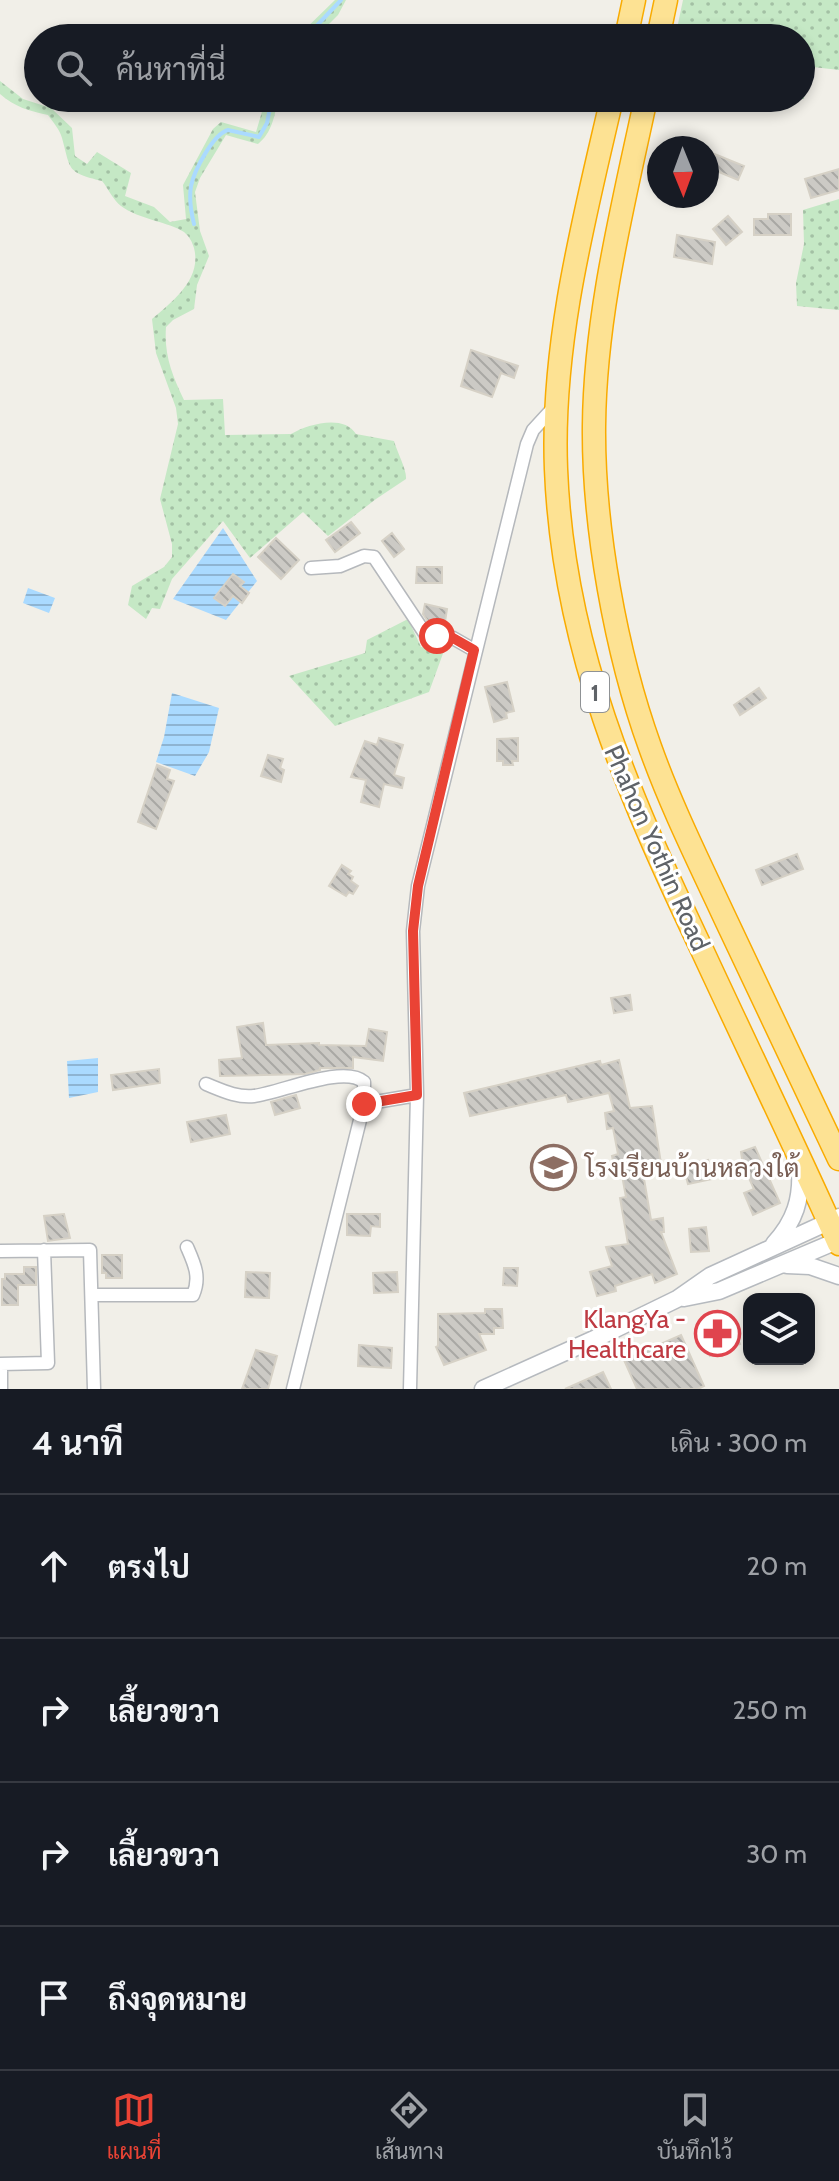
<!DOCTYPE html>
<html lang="th">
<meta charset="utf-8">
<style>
body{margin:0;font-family:Cabin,Sarabun,sans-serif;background:#20242c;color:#f1f3f6}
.controls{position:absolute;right:24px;bottom:24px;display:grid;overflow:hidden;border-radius:16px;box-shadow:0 4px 12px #0003}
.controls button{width:72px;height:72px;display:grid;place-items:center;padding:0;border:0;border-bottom:2px solid #363941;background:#171b24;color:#f1f3f6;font:40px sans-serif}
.compass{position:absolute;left:647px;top:136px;width:72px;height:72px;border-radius:50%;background:#171b24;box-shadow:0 4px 12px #0003;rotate:179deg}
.stop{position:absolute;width:24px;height:24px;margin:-18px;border:6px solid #ea4335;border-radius:50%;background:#fff}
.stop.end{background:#ea4335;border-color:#fff;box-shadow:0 2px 8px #0008}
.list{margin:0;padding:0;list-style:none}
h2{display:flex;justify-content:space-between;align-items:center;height:104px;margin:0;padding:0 32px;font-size:34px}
h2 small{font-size:26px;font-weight:400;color:#9ea1a6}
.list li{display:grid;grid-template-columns:52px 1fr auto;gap:24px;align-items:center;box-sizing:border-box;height:144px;padding:0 32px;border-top:2px solid #363941}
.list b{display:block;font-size:30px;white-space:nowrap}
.list em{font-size:26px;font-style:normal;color:#9ea1a6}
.icon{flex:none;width:44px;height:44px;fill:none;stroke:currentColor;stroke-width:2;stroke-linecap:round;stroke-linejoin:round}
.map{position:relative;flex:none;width:839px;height:1389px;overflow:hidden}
.search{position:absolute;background:#171b24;box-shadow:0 4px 12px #0003;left:24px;right:24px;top:24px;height:88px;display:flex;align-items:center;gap:20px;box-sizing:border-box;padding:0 28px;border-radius:44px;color:#9ea1a6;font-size:30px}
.sheet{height:680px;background:#171b24}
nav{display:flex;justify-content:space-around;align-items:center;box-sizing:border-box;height:112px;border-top:2px solid #363941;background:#171b24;font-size:22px;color:#9ea1a6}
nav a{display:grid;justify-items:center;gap:4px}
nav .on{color:#ea4335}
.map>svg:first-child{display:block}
</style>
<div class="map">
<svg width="839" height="1389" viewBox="0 0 839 1389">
<defs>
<pattern id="grass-dots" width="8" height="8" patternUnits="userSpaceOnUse" patternTransform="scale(2)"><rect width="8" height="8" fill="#c5e8c5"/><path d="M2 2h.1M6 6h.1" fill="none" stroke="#a3c0a4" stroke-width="1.8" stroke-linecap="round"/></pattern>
<pattern id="water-rules" width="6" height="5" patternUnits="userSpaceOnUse" patternTransform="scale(2)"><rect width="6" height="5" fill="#aadaff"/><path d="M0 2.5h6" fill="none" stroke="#8eb4d2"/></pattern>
<pattern id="building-back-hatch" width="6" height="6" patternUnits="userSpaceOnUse" patternTransform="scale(2)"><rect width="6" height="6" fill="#cccac5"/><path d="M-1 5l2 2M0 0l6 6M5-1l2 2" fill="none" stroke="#a9a8a4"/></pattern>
</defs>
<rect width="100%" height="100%" fill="#f1efe8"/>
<path fill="url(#grass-dots)" d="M335 0H346L338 15 315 38H296Z
M683 0H839V70L813 67 805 85 804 99 799 98 801 38H675Z
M0 81 23 99 51 108 72 128 75 156 87 164 97 152 131 173 125 196 154 207 170 222 186 219 183 185 213 129 221 122 256 132 266 98H278C275 115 272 133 258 144L226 135 200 178 195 192 200 231 209 256 197 285 194 309 173 320 166 327C164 355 172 375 184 400L223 399 225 435 291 434C308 424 344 414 356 434L394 441C397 452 407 470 406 479L376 499 328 536 303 512 250 558 223 521 172 579 160 609 152 608 146 619 128 605 132 586 164 567 172 557V544L160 499 178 424 176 408 156 353 152 319C173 301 202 279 194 248 192 242 190 237 184 232 169 222 138 219 121 206 113 200 108 188 102 181 66 172 71 170 62 138 60 130 53 122 48 115 29 111 15 107 0 94Z
M839 199V310L797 306 796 283 804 244 803 210Z
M408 619 421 647 445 648 429 692 335 726 289 676 365 653 367 640Z"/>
<path fill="url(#water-rules)" d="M223 528 257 581 226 620 173 599Z
M28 588 55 598 49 613 23 603Z
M172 693 219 708 209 752 195 776 156 762 164 737Z
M98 1058V1092L69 1098 67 1061Z"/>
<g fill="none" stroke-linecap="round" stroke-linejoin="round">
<path stroke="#aadaff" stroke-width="4" d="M305 38 341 0
M194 224C191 212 189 198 191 186 194 171 213 134 228 130L259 137 267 123 272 98"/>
</g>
<path fill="url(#building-back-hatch)" stroke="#d6d1c6" stroke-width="2" d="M707 151 744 166 738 180 707 167Z
M839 169V190L811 198 805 179Z
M768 214H791V235H754V219H768Z
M728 216 742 232 726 245 713 229Z
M677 235 715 242 712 264 674 257Z
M471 350 518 366 514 378 501 373 492 397 461 386Z
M351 522 360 533 335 552 326 540Z
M392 533 404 549 394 557 382 541Z
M276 538 299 560 281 579 258 557Z
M417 567H442V583H416Z
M233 574 244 582 240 586 249 593 242 603 233 596 225 606 214 598Z
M425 604 447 609 444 628 431 626 423 614Z
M507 682 514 711 506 713 507 718 494 722 485 687Z
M759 688 766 698 740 715 734 705Z
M379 738 403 745 394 775 404 778 402 788 384 784 379 807 361 802 366 780 351 777 365 741 377 745Z
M518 738V761H512L513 765H503V761H497V739Z
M268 755 283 759 280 768 284 770 281 782 261 776Z
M157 765 170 770 167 779 174 781 156 829 138 822Z
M797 854 803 869 762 885 756 870Z
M342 865 351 871 348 874 353 877 351 881 358 886 353 894 349 892 346 896 329 886Z
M630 995 632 1010 614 1013 611 998Z
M263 1023 266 1045 319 1043V1045L366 1046 369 1029 387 1032 383 1061 353 1057V1068H320V1070L305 1074 220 1076 219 1060 242 1058 237 1027Z
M619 1060 630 1108 652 1106 662 1170 643 1173 651 1220 663 1218 664 1232H661L677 1274 655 1283 652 1274 615 1286 616 1291 597 1296 590 1272 612 1266 606 1247 628 1244 620 1198 626 1197 621 1170 615 1171 612 1156 618 1154 613 1128 607 1129 605 1113 614 1111 609 1093 568 1102 566 1095 470 1116 464 1093 600 1061 601 1065Z
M159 1069 160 1083 113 1090 111 1075Z
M296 1095 300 1108 275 1115 271 1102Z
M226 1115 230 1134 191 1142 187 1122Z
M755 1147 780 1203 753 1215 744 1193 754 1189 743 1165 741 1152Z
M708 1160 712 1179 688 1184 683 1165Z
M64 1214 70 1238 48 1241 44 1216Z
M347 1214H380V1227L371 1226 370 1236 347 1235Z
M706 1227 709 1251 691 1252 689 1229Z
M102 1255H122V1278H106V1273H102Z
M24 1267H36V1285H18V1305H2V1279H5V1274H24Z
M504 1268H518L517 1286 503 1285Z
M246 1272 270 1273 269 1298 245 1297Z
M397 1272 398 1292 374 1293 373 1273Z
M485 1309H502L503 1328H494V1334H479L486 1350 444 1365 436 1347 438 1346V1314L485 1313Z
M729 1315 740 1344 710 1356 698 1327Z
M681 1335 704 1386 698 1389H637L624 1360Z
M359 1345 392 1348 391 1368 358 1366Z
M256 1350 277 1356 268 1389H242Z
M603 1372 611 1389H565Z"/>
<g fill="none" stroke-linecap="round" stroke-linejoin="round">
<defs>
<path id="street" d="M311 568 340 566 364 556 374 557 426 635 453 638 474 650
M206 1084C221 1090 237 1098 254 1096 280 1093 344 1064 364 1082V1104
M0 1251 90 1250 94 1389
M92 1295H193C201 1277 194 1263 187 1247
M0 1364 48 1363 44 1250
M1 1364V1389
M293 1389 364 1104 417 1095
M410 1389 417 1095 413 931 418 886 527 444 533 430 555 406"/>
<path id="secondary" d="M774 1244C795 1221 802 1199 800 1167
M787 1265 810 1266 839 1276
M684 1298 719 1291 839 1240
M483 1389 603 1335 677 1299 710 1276 839 1217"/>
<path id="highway" d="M626 38 634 0
M658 38 666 0
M612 98C584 219 551 344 556 469 563 647 628 794 703 952 748 1049 795 1146 839 1244
M646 98C623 206 595 315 594 426 593 526 616 653 650 747 671 806 699 862 725 918 763 999 801 1079 839 1159"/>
</defs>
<use href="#street" stroke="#b5b8bc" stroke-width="15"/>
<use href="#secondary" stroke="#b6babf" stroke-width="19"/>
<use href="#highway" stroke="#f9ab00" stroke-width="25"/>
<use href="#street" stroke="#fff" stroke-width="12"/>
<use href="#secondary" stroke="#fff" stroke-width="16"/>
<use href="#highway" stroke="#fde293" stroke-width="22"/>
</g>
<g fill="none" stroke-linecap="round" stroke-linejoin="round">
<path stroke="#ea4335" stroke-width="10" d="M364 1104 417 1095 413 931 418 886 474 650 453 638 437 636"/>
</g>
<defs>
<symbol id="school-ring" viewBox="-11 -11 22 22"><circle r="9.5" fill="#fff" stroke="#8d6e63" stroke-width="1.5"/><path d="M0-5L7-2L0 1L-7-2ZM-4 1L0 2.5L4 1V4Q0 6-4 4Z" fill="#8d6e63"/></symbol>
<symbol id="pharmacy-ring" viewBox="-11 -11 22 22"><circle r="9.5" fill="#fff" stroke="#e0444e" stroke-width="1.5"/><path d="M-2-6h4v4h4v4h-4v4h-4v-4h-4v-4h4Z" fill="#e0444e"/></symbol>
</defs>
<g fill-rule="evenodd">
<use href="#school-ring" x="528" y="1142" width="51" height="51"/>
<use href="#pharmacy-ring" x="692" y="1308" width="51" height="51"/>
</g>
<g text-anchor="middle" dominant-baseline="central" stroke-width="6" stroke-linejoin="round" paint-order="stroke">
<rect fill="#fff" stroke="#8f9295" stroke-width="2" x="581" y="672" width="28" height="40" rx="6"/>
<g font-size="24" font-weight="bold" fill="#5f6368">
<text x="595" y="692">1</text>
</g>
<g font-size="26" fill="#5f6368" stroke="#fff">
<text transform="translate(657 848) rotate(66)">Phahon Yothin Road</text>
</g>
<g font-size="26" fill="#785e54" stroke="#fff" text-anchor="start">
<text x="585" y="1168">โรงเรียนบ้านหลวงใต้</text>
</g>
<g font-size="26" fill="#be3a42" stroke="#fff" text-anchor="end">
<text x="686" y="1319">KlangYa -<tspan x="686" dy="30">Healthcare</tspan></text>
</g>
</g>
</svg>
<div class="controls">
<button><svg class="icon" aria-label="layers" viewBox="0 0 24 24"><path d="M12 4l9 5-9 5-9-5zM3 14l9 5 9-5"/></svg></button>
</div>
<svg class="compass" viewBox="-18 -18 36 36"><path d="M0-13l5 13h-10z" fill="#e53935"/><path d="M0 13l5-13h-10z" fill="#9ea1a6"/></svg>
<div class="stop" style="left:437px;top:636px"></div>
<div class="stop end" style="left:364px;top:1104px"></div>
<div class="search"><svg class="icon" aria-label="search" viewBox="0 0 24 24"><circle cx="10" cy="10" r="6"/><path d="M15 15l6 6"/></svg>ค้นหาที่นี่</div>
</div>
<section class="sheet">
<h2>4 นาที<small>เดิน · 300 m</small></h2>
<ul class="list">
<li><svg class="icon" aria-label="ahead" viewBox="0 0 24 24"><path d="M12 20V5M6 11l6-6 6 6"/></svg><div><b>ตรงไป</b></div><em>20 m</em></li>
<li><svg class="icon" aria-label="right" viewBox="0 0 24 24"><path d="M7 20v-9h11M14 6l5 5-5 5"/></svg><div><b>เลี้ยวขวา</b></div><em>250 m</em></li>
<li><svg class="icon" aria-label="right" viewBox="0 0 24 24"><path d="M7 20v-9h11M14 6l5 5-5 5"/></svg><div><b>เลี้ยวขวา</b></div><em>30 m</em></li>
<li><svg class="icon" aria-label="arrive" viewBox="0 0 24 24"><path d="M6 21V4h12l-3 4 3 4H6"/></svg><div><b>ถึงจุดหมาย</b></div></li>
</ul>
</section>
<nav>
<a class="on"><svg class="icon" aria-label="map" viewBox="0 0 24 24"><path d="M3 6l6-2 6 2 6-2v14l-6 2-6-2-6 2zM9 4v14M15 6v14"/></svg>แผนที่</a>
<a><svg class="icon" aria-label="directions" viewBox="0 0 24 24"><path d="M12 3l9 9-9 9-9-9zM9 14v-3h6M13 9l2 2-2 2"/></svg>เส้นทาง</a>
<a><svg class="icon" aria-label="saved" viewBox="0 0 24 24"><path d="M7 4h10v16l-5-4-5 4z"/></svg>บันทึกไว้</a>
</nav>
